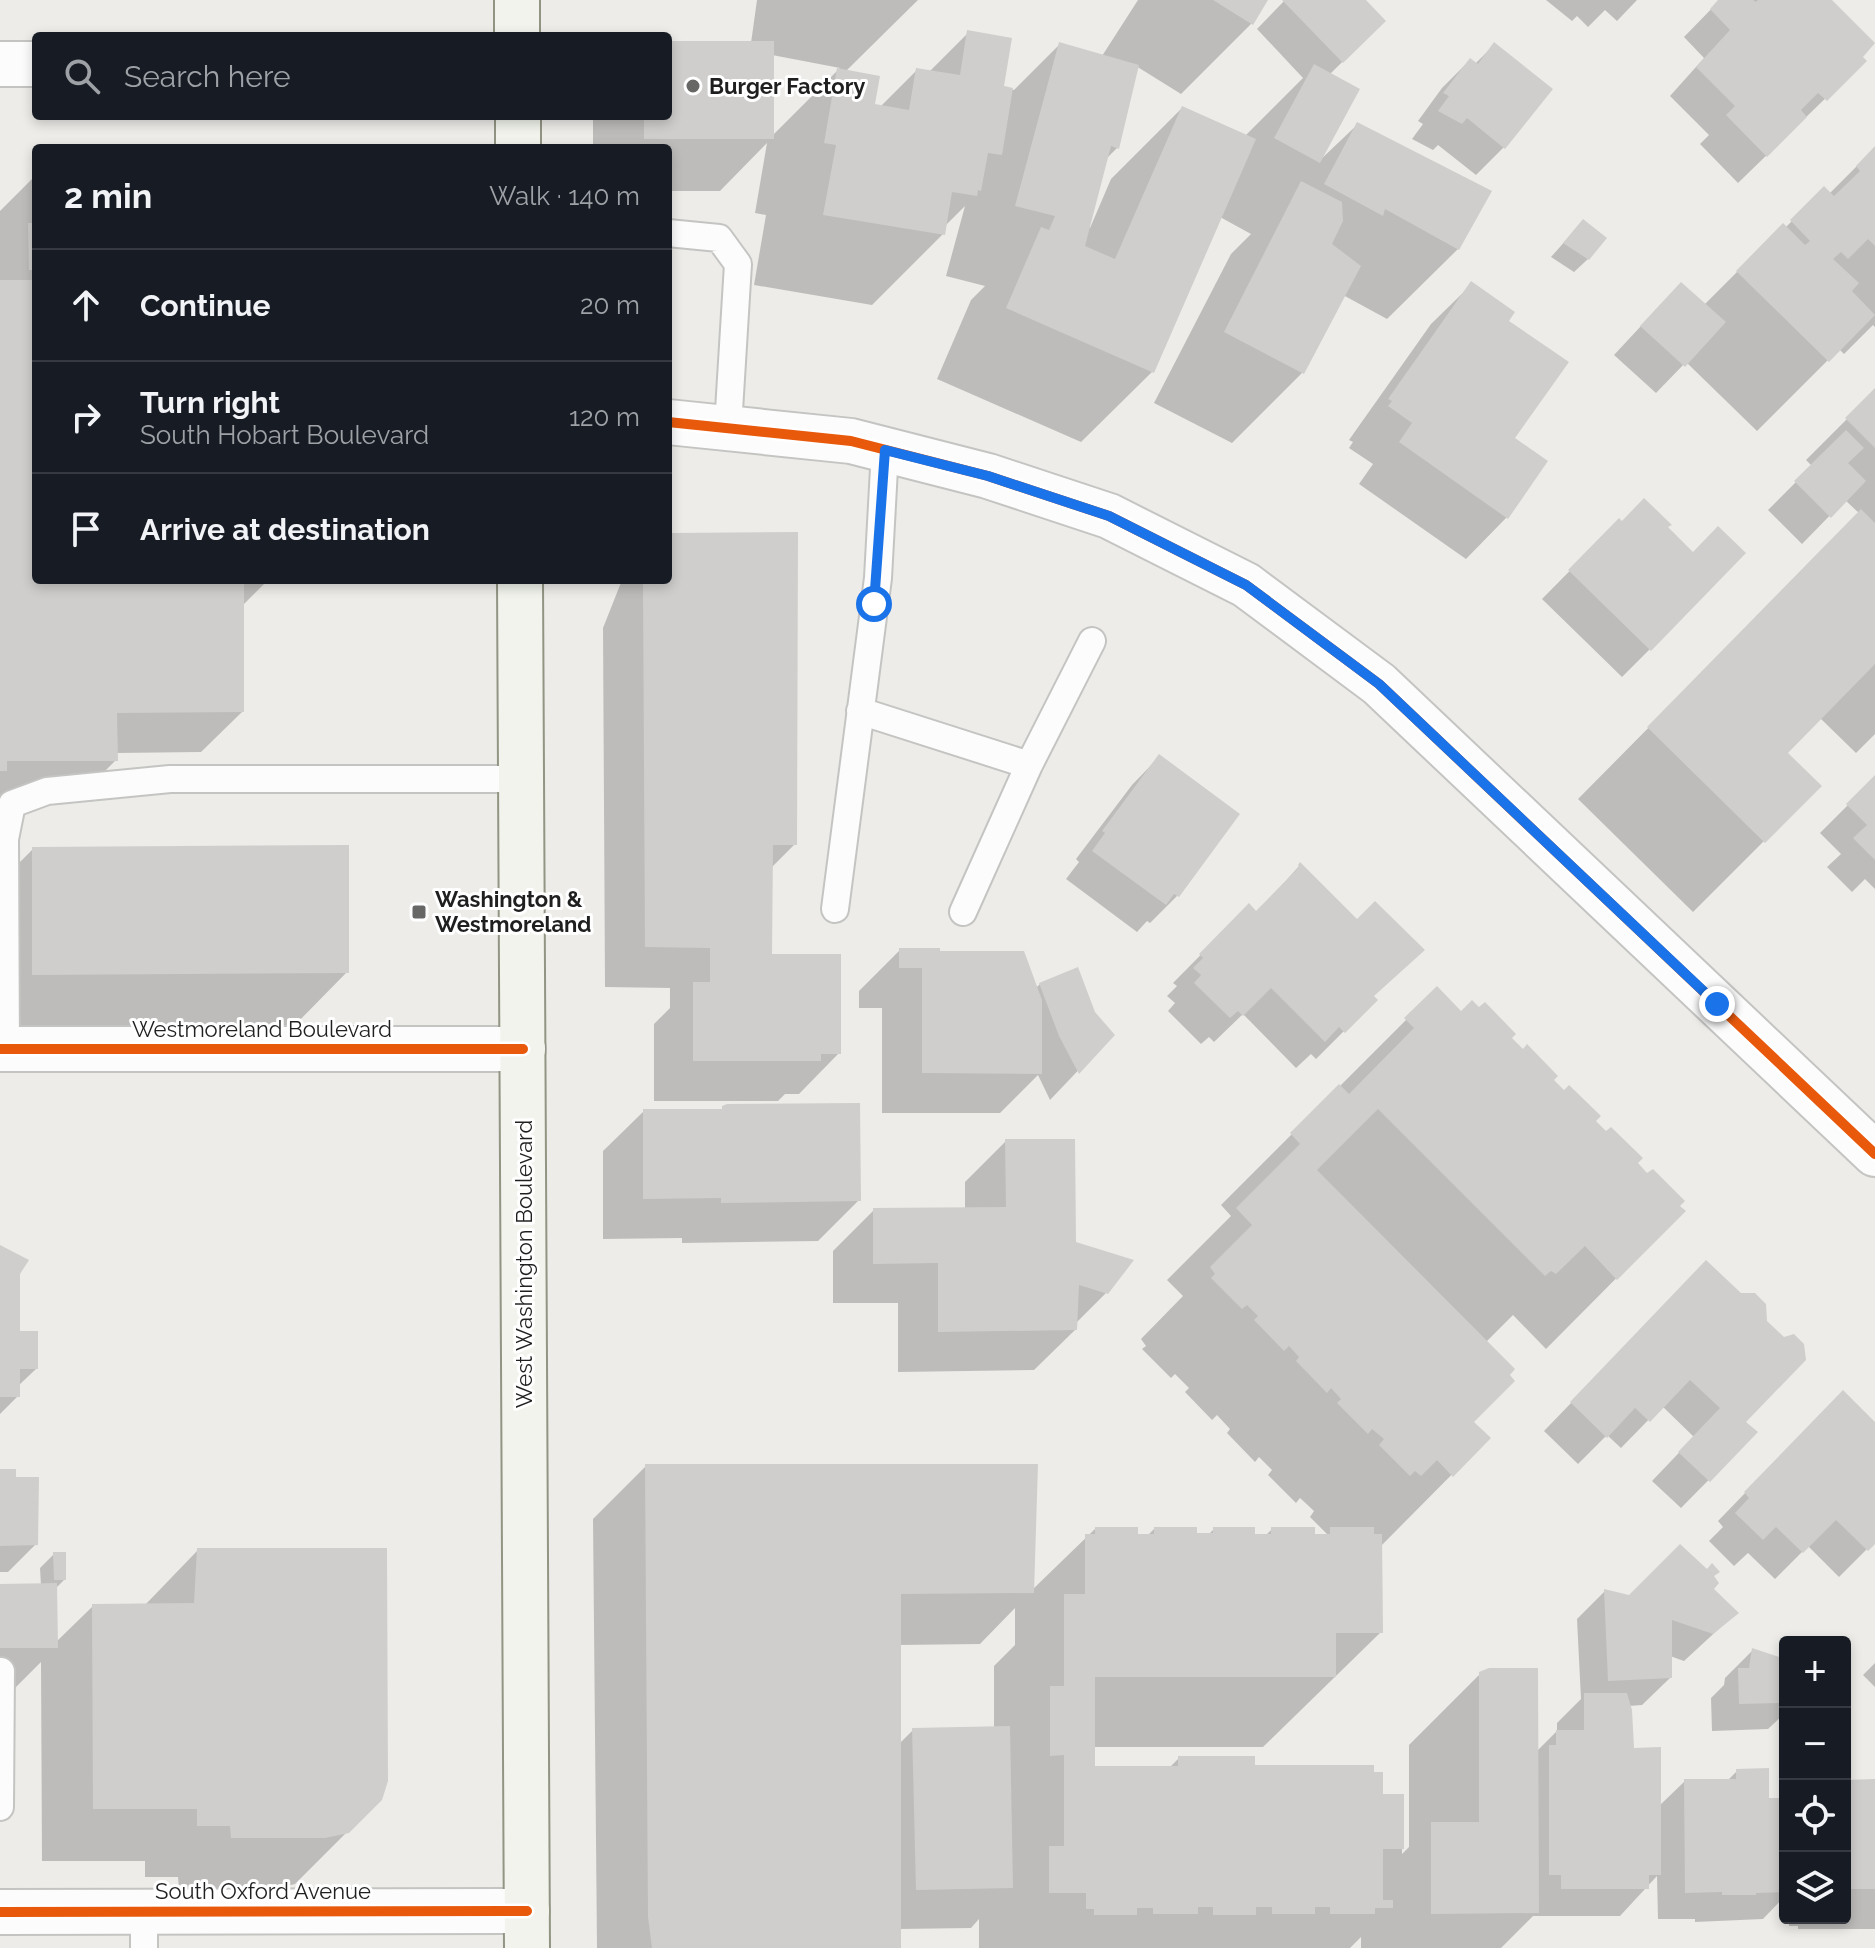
<!DOCTYPE html>
<meta charset="utf-8">
<style>
body{margin:0;font-family:Raleway,sans-serif;background:#242831;color:#f1f3f6}
.controls{position:absolute;right:24px;bottom:24px;display:grid;overflow:hidden;border-radius:8px;box-shadow:0 4px 12px #0003}
.controls button{width:72px;height:72px;display:grid;place-items:center;padding:0;border:0;border-bottom:2px solid #363941;background:#171b24;color:#f1f3f6;font:40px sans-serif}
.stop{position:absolute;width:24px;height:24px;margin:-18px;border:6px solid #1a73e8;border-radius:50%;background:#fff}
.stop.end{background:#1a73e8;border-color:#fff;box-shadow:0 2px 8px #0008}
.list{margin:0;padding:0;list-style:none}
h2{display:flex;justify-content:space-between;align-items:center;height:104px;margin:0;padding:0 32px;font-size:34px}
h2 small{font-size:26px;font-weight:400;color:#9ea1a6}
.list li{display:grid;grid-template-columns:52px 1fr auto;gap:24px;align-items:center;box-sizing:border-box;height:112px;padding:0 32px;border-top:2px solid #363941}
.list b{display:block;font-size:30px;white-space:nowrap}
.list p{margin:0;font-size:26px;white-space:nowrap;color:#9ea1a6}
.list em{font-size:26px;font-style:normal;color:#9ea1a6}
.icon{flex:none;width:44px;height:44px;fill:none;stroke:currentColor;stroke-width:2;stroke-linecap:round;stroke-linejoin:round}
.map{position:relative;flex:none;width:1875px;height:1948px;overflow:hidden}
.search{position:absolute;background:#171b24;box-shadow:0 4px 12px #0003;left:32px;top:32px;width:640px;height:88px;display:flex;align-items:center;gap:20px;box-sizing:border-box;padding:0 28px;border-radius:8px;color:#9ea1a6;font-size:30px}
.panel{position:absolute;background:#171b24;box-shadow:0 4px 12px #0003;left:32px;top:144px;width:640px;height:440px;border-radius:8px}
.map>svg:first-child{display:block}
</style>
<div class="map">
<svg width="1875" height="1948" viewBox="0 0 1875 1948">
<rect width="100%" height="100%" fill="#edece9"/>
<path fill="#0003" fill-rule="evenodd" d="M757 0H918L846 71 872 106 880 107 917 70 929 72 968 33 1002 88 1014 90 1060 44 1102 56 1138 0H1266L1251 24 1181 94 1136 66 1117 148 1105 160 1088 227 1090 228 1111 179 1182 108 1245 136 1303 78 1257 29 1285 0H1363L1384 21 1330 74 1318 162 1358 124 1458 249 1387 319 1343 295 1302 373 1232 443 1154 403 1231 254 1251 234 1220 217 1152 372 1081 442 937 379 971 300 985 286 946 276 965 206 945 226 943 234 872 305 754 285 766 215 755 213 767 143 720 191H668V148H593V116H668V43H751ZM772 55 840 68 772 136Z
M1546 0H1637L1617 21 1605 10 1588 27 1577 16 1572 21Z
M1720 0H1829L1864 61 1738 183 1700 144 1709 135 1670 96 1704 58 1684 37Z
M1494 45 1504 147 1476 175 1438 145 1433 150 1412 139 1423 124 1418 121 1442 88 1470 60 1475 64Z
M1875 148V327L1873 325 1844 354 1839 349 1757 431 1686 362 1656 393 1614 355 1654 312 1704 305 1783 226 1785 228 1824 189 1829 194Z
M36 175V580L266 582 242 606V712L201 752 116 753V760L76 800 0 801V211Z
M1583 221 1588 259 1574 272 1551 257Z
M1472 284 1506 321 1513 439 1545 461 1506 518 1466 559 1359 484 1373 464 1349 448 1353 442 1349 440 1431 324Z
M1875 391V734L1856 753 1820 718 1786 753 1819 786 1693 912 1578 799 1860 514 1845 500 1802 544 1768 510 1812 466 1806 460Z
M1619 521 1666 528 1650 649 1622 677 1542 599Z
M668 535 795 844 771 868 770 956 839 1053 799 1094H785L778 1101H654V1024L670 1008V988L605 987 603 628 622 580H668Z
M1159 757 1177 896 1150 923 1147 921 1137 932 1066 879 1079 862 1076 859 1132 785Z
M1875 778V889L1865 879 1852 892 1827 867 1841 854 1820 833Z
M33 849 347 972 295 1025 0 1026V882Z
M1300 865 1375 1000 1316 1059 1311 1054 1296 1068 1243 1014 1214 1042 1209 1037 1201 1044 1168 1011 1175 1003 1167 996 1177 986 1173 983 1249 906 1256 914Z
M900 950 938 953 1036 988 1040 984 1093 1013 1112 1035 1050 1100 1038 1075 1000 1113H882V1008H859V991Z
M1437 989 1461 1014 1509 1038 1683 1211 1546 1349 1513 1315 1486 1342 1472 1422 1488 1438 1380 1547 1381 1632 1263 1747H1093V1768H1169L1179 1758 1253 1767 1381 1796H1402V1854L1409 1847V1745L1480 1674 1536 1752 1557 1731V1723L1581 1699 1577 1619 1605 1591 1630 1597 1712 1577 1711 1589 1736 1613 1684 1661 1670 1656V1678L1642 1705 1629 1706 1632 1750 1659 1806 1685 1781H1727L1737 1771 1767 1800H1785V1896L1763 1919 1695 1922V1919H1658L1657 1876 1620 1916H1533L1501 1948H1361V1937L1350 1948H979V1919L971 1928 899 1929V1948H597L593 1519 646 1466 1032 1590 1095 1529 1147 1536 1154 1529 1195 1535H1208L1214 1529 1265 1536 1272 1529 1329 1536 1310 1517 1314 1511 1300 1498 1296 1503 1268 1475 1272 1470 1259 1457 1255 1462 1227 1433 1230 1429 1217 1415 1212 1420 1185 1392 1189 1388 1175 1374 1171 1378 1142 1349 1146 1346 1141 1339 1183 1296 1167 1280 1231 1216 1221 1205ZM1015 1608V1645L994 1666V1728L913 1730 899 1744V1645L980 1644Z
M724 1107 859 1200 818 1241 682 1243V1238L603 1239V1151L644 1111H720Z
M1006 1141 1106 1293 1075 1324V1330L1034 1370 898 1372V1303H833V1251L874 1210 965 1209V1182Z
M0 1247 18 1273V1333L36 1369 18 1386V1396L0 1414Z
M1679 1291 1765 1322 1744 1422 1755 1433 1681 1508 1652 1481 1694 1437 1662 1406 1621 1448 1607 1435 1578 1464 1544 1431Z
M1815 1421 1875 1425V1541L1839 1577 1808 1546 1775 1579 1748 1553 1734 1566 1709 1541 1723 1527 1718 1521Z
M0 1471 14 1479 36 1544 8 1572H0Z
M198 1550 380 1799 295 1884 271 1890H179L178 1877H145V1861H42L41 1662 15 1688H0V1586H41L40 1568 54 1554 64 1580 55 1589V1643L93 1606 145 1605Z
M1753 1650 1785 1661V1713L1768 1729 1712 1731 1711 1698 1724 1685 1725 1678Z
M1875 1663V1687L1863 1675Z
M1875 1781V1929H1798V1926H1789V1918H1845V1782Z"/>
<path fill="#d0cecc" d="M1213 0H1268L1253 25Z
M1282 0H1366L1386 21 1343 63Z
M1718 0H1753L1756 2 1758 0H1832L1875 43 1863 57 1867 61 1827 101 1818 93 1801 110 1807 117 1767 157 1726 115 1735 106 1696 67 1730 30 1710 9Z
M967 30 1012 38 1004 86 1013 88 1002 155 988 153 981 191 978 190 977 196 952 192 945 235 823 215 836 145 824 143 837 68 880 76 875 104 909 110 916 68 960 75Z
M668 41H774V139H644V116H668Z
M1059 42 1139 65 1119 149 1111 146 1085 246 1115 259 1182 106 1256 139 1154 373 1006 308 1041 227 1049 230 1055 216 1015 206Z
M1494 42 1553 89 1505 149 1467 118 1462 124 1438 111 1449 96 1443 93 1470 58 1478 64Z
M1314 64 1360 89 1320 163 1274 138Z
M1357 122 1492 191 1459 250 1385 209 1383 216 1324 184Z
M1875 146V246L1868 239 1848 259 1841 252 1833 259 1859 283 1852 291 1875 315 1829 362 1736 271 1783 223 1805 245 1810 241 1790 220 1824 186 1834 196 1860 171 1856 166Z
M1301 181 1342 202 1343 221 1332 244 1361 266 1304 374 1224 332Z
M1583 219 1607 238 1589 260 1563 243Z
M28 223H36V270H29Z
M0 280H36V580H244V712L117 713 118 761H7V771H0Z
M1471 281 1515 312 1509 321 1569 362 1515 438 1548 461 1508 519 1399 442 1412 423 1388 406 1392 401 1388 399Z
M1681 282 1726 322 1685 367 1640 326Z
M1875 388V448L1845 418Z
M1846 430 1864 448 1848 463 1866 481 1831 518 1794 481Z
M1644 498 1672 525 1668 527 1693 552 1718 526 1746 553 1651 651 1568 570 1619 518 1622 521Z
M1861 509 1875 523V664L1788 753 1822 786 1765 843 1647 727Z
M798 532 797 845H773L772 954H841V1054H821V1061H693V982H710V948L645 947 643 585 645 580H668V533Z
M1159 754 1240 814 1179 897 1174 894 1166 905 1092 851 1105 833 1102 831Z
M1875 775V860L1853 838 1867 825 1846 804Z
M349 845V973L32 975V847Z
M1300 862 1357 919 1375 901 1425 950 1374 996 1378 1000 1345 1033 1339 1027 1325 1042 1271 988 1243 1016 1238 1011 1230 1018 1194 983 1201 975 1193 968 1203 958 1199 954 1249 903 1256 911 1299 867 1298 865Z
M899 948H940V951H1024L1042 1000V1074L922 1073V968H899Z
M1078 967 1095 1012 1115 1035 1079 1074 1059 1036 1039 983Z
M1437 986 1461 1011 1472 1000 1479 1007 1485 1002 1516 1034 1512 1038 1523 1049 1527 1044 1558 1076 1554 1080 1564 1090 1569 1085 1601 1116 1596 1121 1606 1131 1611 1127 1643 1158 1638 1163 1647 1173 1653 1169 1685 1201 1680 1206 1686 1211 1617 1280 1585 1246 1556 1274 1551 1271 1545 1276 1378 1109 1317 1170 1515 1369 1510 1375 1515 1381 1474 1422 1491 1438 1453 1477 1437 1460 1421 1476 1415 1471 1410 1476 1379 1445 1384 1439 1372 1429 1368 1434 1337 1403 1341 1399 1331 1388 1327 1393 1296 1361 1299 1357 1289 1346 1284 1351 1254 1320 1258 1316 1247 1305 1242 1309 1211 1278 1215 1274 1210 1267 1252 1225 1236 1208 1300 1144 1290 1133 1339 1084 1349 1094 1414 1028 1404 1018Z
M860 1103 861 1201 721 1203V1198L643 1199V1109H722V1106L727 1104Z
M1005 1139H1075L1076 1242 1134 1260 1108 1294 1079 1285 1077 1330 938 1332V1263L873 1264V1208L1006 1207Z
M0 1245 29 1260 20 1274V1331H38V1369H20V1397H0Z
M1706 1260 1741 1293H1755L1766 1304 1767 1321 1784 1337 1794 1334 1804 1344 1806 1360 1746 1422 1758 1432 1710 1482 1678 1452 1720 1408 1690 1380 1650 1422 1635 1408 1607 1438 1570 1402Z
M1843 1390 1875 1422V1544L1868 1551 1836 1520 1803 1553 1776 1527 1763 1540 1735 1513 1749 1498 1744 1492Z
M645 1464H1038L1034 1593 901 1594V1948H652L648 1917Z
M0 1469H16V1477H39L38 1545 0 1546Z
M1095 1527H1138V1534H1154V1527H1197V1533H1213V1527H1255V1534H1271V1527H1315V1534H1330V1527H1374V1534H1382L1383 1633H1336V1677H1095V1766H1178V1756H1255V1765H1374V1772H1383V1794H1404V1849H1383V1900H1393V1908H1375V1914H1330V1907H1315V1914H1272V1907H1256V1915H1213V1907H1198V1914H1153V1908H1137V1915H1094V1909H1086V1893H1049V1846H1064V1755L1050 1756V1686H1064V1594H1085V1534H1095Z
M1680 1544 1707 1569 1712 1563 1720 1572 1714 1576 1719 1583 1714 1589 1739 1613 1713 1634 1672 1620V1678L1608 1681 1604 1589 1629 1595Z
M197 1548H387L388 1781 382 1800 349 1833 325 1838H231L230 1826H197V1809H93L92 1604 194 1603Z
M53 1552H66V1580H54Z
M57 1583 58 1648H0V1584Z
M1752 1648 1785 1659V1703L1739 1704 1738 1668H1749Z
M1489 1668H1538L1539 1913 1431 1914V1822H1479V1672Z
M1584 1693H1627L1632 1710 1634 1748 1661 1747V1875H1649V1889H1561V1875H1549V1745H1556V1730H1584Z
M1010 1726 1013 1888 916 1890 912 1728Z
M1769 1768V1798H1785V1892L1756 1893V1895H1722V1892L1685 1893 1684 1779H1736V1769Z
M1875 1779V1889H1845V1780Z"/>
<g fill="none" stroke-linecap="round" stroke-linejoin="round">
<defs>
<path id="lane" d="M668 233 719 238 738 264 728 427
M860 711 1029 765 963 912
M1029 765 1092 641
M835 909 878 578 885 450
M6 1049 5 839 12 804 47 791 170 779H521
M0 1807 1 1671
M144 1911V1948"/>
<path id="street" d="M0 64H36
M668 422 851 441 988 476 1109 516 1246 585 1379 684 1875 1154
M0 1049H523
M0 1912 527 1911"/>
<path id="secondary" d="M517 0V36
M518 116V148
M520 580 527 1948"/>
</defs>
<use href="#lane" stroke="#c4c4c2" stroke-width="30"/>
<use href="#street" stroke="#c4c4c2" stroke-width="48"/>
<use href="#secondary" stroke="#929583" stroke-width="48"/>
<use href="#lane" stroke="#fcfcfc" stroke-width="26"/>
<use href="#street" stroke="#fcfcfc" stroke-width="44"/>
<use href="#secondary" stroke="#f1f3ec" stroke-width="44"/>
<defs>
<path id="cycleway" d="M668 422 851 441 988 476 1109 516 1246 585 1379 684 1875 1154
M0 1049H523
M0 1912 527 1911"/>
</defs>
<use href="#cycleway" stroke="#fff" stroke-width="15"/>
<use href="#cycleway" stroke="#e8590c" stroke-width="10"/>
</g>
<g fill="none" stroke-linecap="round" stroke-linejoin="round">
<path stroke="#1a73e8" stroke-width="10" d="M874 604 885 450 988 476 1109 516 1246 585 1379 684 1717 1004"/>
</g>
<g fill="#676766" stroke="#fff" stroke-width="3">
<circle cx="693" cy="86" r="8"/>
<rect x="411" y="904" width="16" height="16" rx="4"/>
</g>
<g text-anchor="middle" dominant-baseline="central" stroke-width="6" stroke-linejoin="round" paint-order="stroke">
<g font-size="22" font-weight="bold" fill="#1f1f1f" stroke="#fff" text-anchor="start">
<text x="709" y="86">Burger Factory</text>
<text x="435" y="899">Washington &amp;<tspan x="435" dy="25">Westmoreland</tspan></text>
</g>
<g font-size="22" fill="#1f1f1f" stroke="#fff">
<text x="262" y="1029">Westmoreland Boulevard</text>
<text transform="translate(524 1264) rotate(-90)">West Washington Boulevard</text>
<text x="263" y="1891">South Oxford Avenue</text>
</g>
</g>
</svg>
<div class="controls">
<button>+</button>
<button>−</button>
<button><svg class="icon" aria-label="locate" viewBox="0 0 24 24"><circle cx="12" cy="12" r="6"/><path d="M12 2v4M12 18v4M2 12h4M18 12h4"/></svg></button>
<button><svg class="icon" aria-label="layers" viewBox="0 0 24 24"><path d="M12 4l9 5-9 5-9-5zM3 14l9 5 9-5"/></svg></button>
</div>
<div class="stop" style="left:874px;top:604px"></div>
<div class="stop end" style="left:1717px;top:1004px"></div>
<div class="search"><svg class="icon" aria-label="search" viewBox="0 0 24 24"><circle cx="10" cy="10" r="6"/><path d="M15 15l6 6"/></svg>Search here</div>
<section class="panel">
<h2>2 min<small>Walk · 140 m</small></h2>
<ul class="list">
<li><svg class="icon" aria-label="ahead" viewBox="0 0 24 24"><path d="M12 20V5M6 11l6-6 6 6"/></svg><div><b>Continue</b></div><em>20 m</em></li>
<li><svg class="icon" aria-label="right" viewBox="0 0 24 24"><path d="M7 20v-9h11M14 6l5 5-5 5"/></svg><div><b>Turn right</b><p>South Hobart Boulevard</p></div><em>120 m</em></li>
<li><svg class="icon" aria-label="arrive" viewBox="0 0 24 24"><path d="M6 21V4h12l-3 4 3 4H6"/></svg><div><b>Arrive at destination</b></div></li>
</ul>
</section>
</div>
